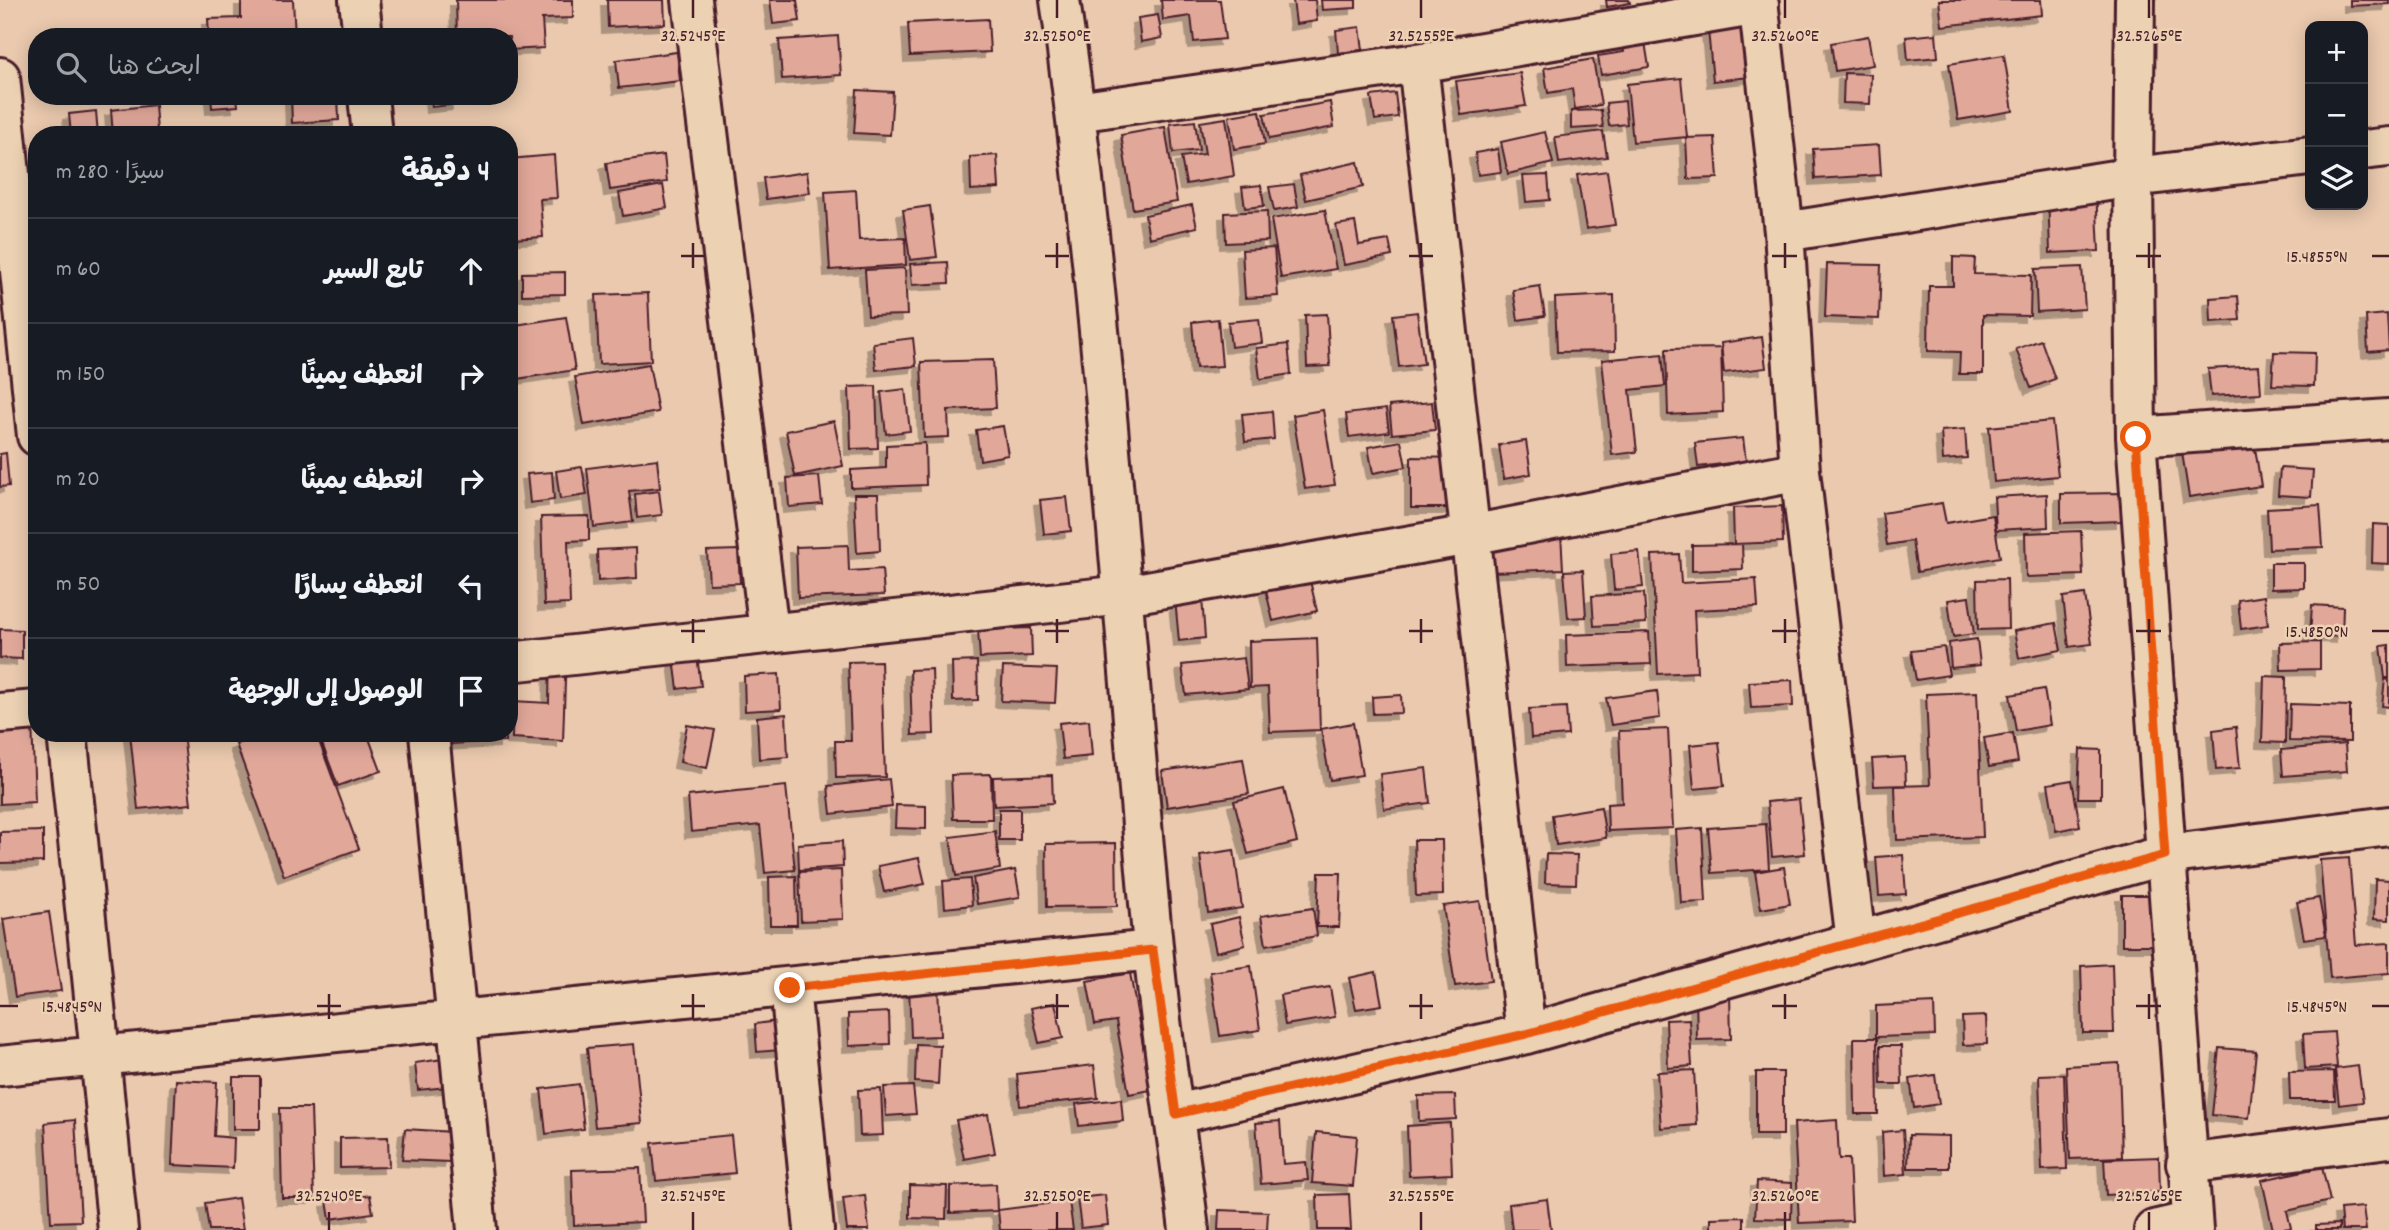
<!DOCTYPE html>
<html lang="ar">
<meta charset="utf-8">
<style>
body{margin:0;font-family:Dekko,"Playpen Sans Arabic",sans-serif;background:#242831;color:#f1f3f6;direction:rtl}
.controls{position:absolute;right:21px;top:21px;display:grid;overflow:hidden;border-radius:14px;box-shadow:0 4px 18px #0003}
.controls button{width:63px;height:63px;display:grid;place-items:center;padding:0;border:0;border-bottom:2px solid #363941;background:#171b24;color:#f1f3f6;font:35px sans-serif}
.stop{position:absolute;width:21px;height:21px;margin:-16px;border:5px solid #ea580c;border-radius:50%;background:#fff}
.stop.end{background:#ea580c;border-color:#fff;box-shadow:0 2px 7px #0008}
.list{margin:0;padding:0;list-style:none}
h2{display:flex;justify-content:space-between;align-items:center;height:91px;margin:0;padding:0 28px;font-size:30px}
h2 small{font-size:23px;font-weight:400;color:#9ea1a6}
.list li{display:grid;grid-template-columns:46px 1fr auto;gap:21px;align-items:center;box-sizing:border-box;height:105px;padding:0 28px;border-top:2px solid #363941}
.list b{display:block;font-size:26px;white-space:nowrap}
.list em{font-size:23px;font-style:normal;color:#9ea1a6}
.icon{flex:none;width:38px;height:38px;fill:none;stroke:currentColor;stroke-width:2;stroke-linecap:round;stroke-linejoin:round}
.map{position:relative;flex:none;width:2389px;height:1230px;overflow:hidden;direction:ltr}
.search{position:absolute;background:#171b24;box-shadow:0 4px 18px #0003;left:28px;top:28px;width:490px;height:77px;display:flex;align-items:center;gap:18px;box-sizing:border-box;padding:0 24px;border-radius:28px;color:#9ea1a6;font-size:26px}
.panel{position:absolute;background:#171b24;box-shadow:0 4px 18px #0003;left:28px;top:126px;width:490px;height:616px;border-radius:28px;direction:rtl}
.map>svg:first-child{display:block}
</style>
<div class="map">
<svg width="2389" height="1230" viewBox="0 0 2389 1230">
<defs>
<filter id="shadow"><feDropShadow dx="-6" dy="6" stdDeviation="0" flood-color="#0004"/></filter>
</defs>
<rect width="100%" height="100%" fill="#eac9ae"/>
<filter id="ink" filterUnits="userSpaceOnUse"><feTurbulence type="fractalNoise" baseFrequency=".0143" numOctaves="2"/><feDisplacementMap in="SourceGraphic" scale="14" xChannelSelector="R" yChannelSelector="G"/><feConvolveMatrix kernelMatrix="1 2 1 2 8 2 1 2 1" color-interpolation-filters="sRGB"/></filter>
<g filter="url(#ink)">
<path fill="#e1a89a" stroke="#4a1f2b" stroke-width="2" filter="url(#shadow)" d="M241 0H293L295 37H209L208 19 241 18Z
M456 0H573V18L542 19 544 48 509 50V37H457Z
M607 0H664L665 24 608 27Z
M770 0H797L800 21 773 24Z
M1161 0H1220L1225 39 1194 42 1191 16 1163 20Z
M1293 0H1315L1317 21 1296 24Z
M1321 0H1356V8L1322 10Z
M1606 0H1629L1630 3 1607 7Z
M1939 0H2041L2042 15 1942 26Z
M2350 0H2389V4L2350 6Z
M1158 15 1162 38 1141 42 1138 18Z
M988 19 990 52 910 56 908 23Z
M1744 26 1750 77 1713 81 1708 30Z
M1360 27 1363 50 1338 53 1336 30Z
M199 31 200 37H164Z
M1936 34 1938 57 1908 60 1906 37Z
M838 36 841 75 782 79 779 40Z
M1644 36 1649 67 1601 75 1598 56 1624 52 1622 39Z
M1868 36 1873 65 1835 71 1831 43Z
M677 52 680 81 619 88 616 60Z
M2004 55 2013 111 1958 120 1949 64Z
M1593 59 1601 105 1575 109 1572 89 1548 93 1544 68Z
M1520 73 1526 106 1461 115 1456 81Z
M1844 73 1871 74 1870 104 1843 103Z
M1681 78 1687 137 1633 142 1627 84Z
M857 90 893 92 890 135 854 133Z
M1395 93 1398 117 1375 120 1371 96Z
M211 96H237L238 106 212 108Z
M291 96H338L339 120 292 123Z
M431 96H457L458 104 432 107Z
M1625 101 1627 124 1609 126 1606 103Z
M1330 102 1334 127 1269 139 1264 114Z
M155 105 157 131 113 135 111 110Z
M1601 110 1603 127 1571 129V111Z
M96 111 98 135H71L69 114Z
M1260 111 1265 144 1234 149 1229 116Z
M1226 118 1234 176 1186 184 1181 157 1205 154 1200 122Z
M1195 121 1199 150 1173 153 1170 124Z
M1165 127 1177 202 1133 209 1121 135Z
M1603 131 1607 157 1559 163 1555 137Z
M1545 132 1553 163 1508 174 1501 142Z
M1715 137 1718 178 1688 179 1686 138Z
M1879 145 1881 175 1815 179 1813 149Z
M1498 149 1501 172 1478 175 1475 153Z
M554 155 557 198 540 199 543 237 512 239 514 271 509 272V159Z
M664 155 667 182 610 190 606 163Z
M997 155 999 188 971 190 970 157Z
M1358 162 1363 187 1306 200 1300 175Z
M1607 171 1615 225 1586 229 1577 175Z
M807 172 810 193 766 199 763 178Z
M1548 175 1550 200 1526 202 1523 176Z
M1294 184 1298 207 1274 211 1269 187Z
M663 185 667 208 623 216 619 193Z
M1261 185 1264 206 1245 208 1242 187Z
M856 190 859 240 905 238 906 265 830 270 825 192Z
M2096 190 2099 251 2050 253 2048 191Z
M1192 205 1197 227 1149 238 1145 215Z
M930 206 937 257 910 260 903 210Z
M1325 210 1336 269 1281 278 1271 219Z
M1267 211 1268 241 1226 243 1225 213Z
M1355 222 1359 245 1389 240 1392 256 1344 265 1336 225Z
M1274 248 1278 296 1245 298 1242 250Z
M1953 257 1975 258 1974 274 2031 275 2030 316 1983 315V374H1959L1960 352 1928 351 1929 286H1953Z
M948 262 949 283 912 285 910 264Z
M1827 264 1881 265 1879 319 1825 317Z
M2082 267 2085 309 2037 312 2035 269Z
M905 268 907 315 868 316 865 270Z
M565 272V294L522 295V273Z
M1540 286 1545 316 1518 320 1513 290Z
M648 293 651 361 599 364 596 295Z
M1614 295 1615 351 1557 352 1555 298Z
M2238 296 2240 320 2211 322 2210 298Z
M1417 312 1424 364 1399 367 1393 315Z
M1327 314 1330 366 1307 367 1305 315Z
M2387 314 2389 350 2368 352 2366 316Z
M566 317 575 370 517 379 509 326Z
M1218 319 1222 366 1196 368 1192 322Z
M1259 319 1262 343 1231 347 1228 322Z
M1762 337 1766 368 1724 373 1721 343Z
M913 338 916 366 876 370 873 343Z
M2041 340 2055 379 2031 388 2016 349Z
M1288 344 1291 374 1260 379 1256 348Z
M1721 348 1723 412 1668 415 1666 349Z
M2274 352 2315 353 2314 386 2272 385Z
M1662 354 1665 386 1630 390 1637 452 1612 455 1602 360Z
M993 360 996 408 948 410 949 437 924 438 921 362Z
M649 364 658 412 584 425 575 377Z
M2259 366 2261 393 2211 396 2208 369Z
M876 386 878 448 851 449 849 387Z
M905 389 910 431 886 434 881 392Z
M1432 402 1435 430 1392 434 1389 406Z
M1386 409 1389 432 1349 437 1346 414Z
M1323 410 1335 485 1305 489 1293 415Z
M1272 411 1274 439 1245 442 1242 414Z
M834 421 843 466 795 476 786 431Z
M2052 421 2058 476 1994 482 1989 427Z
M1003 426 1008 455 980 460 976 430Z
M1965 429 1967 458 1943 460 1941 431Z
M2253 435 2261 486 2189 497 2181 446Z
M1743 438 1746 461 1698 467 1695 443Z
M1401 441 1406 467 1373 473 1368 447Z
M1526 441 1531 474 1504 479 1499 445Z
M925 443 926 485 851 488V470L886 468V445Z
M6 453 9 486 0 487V454Z
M1411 457 1456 458V508H1411Z
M657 459 660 488 629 491 633 522 594 527 587 468Z
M582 467 587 495 560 499 556 471Z
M2280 468 2313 470 2311 497 2278 495Z
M552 472 554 500 530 503 527 474Z
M819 476 822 504 789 507 787 478Z
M659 491 662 515 637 518 635 494Z
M2121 493 2122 521 2061 523V494Z
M854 494H878L880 551 857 553Z
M2047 494 2048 527 1996 530 1994 497Z
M1067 497 1071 531 1044 534 1040 500Z
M1942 503 1946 523 1993 515 2000 557 1917 572 1912 541 1887 545 1882 513Z
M2320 505 2323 547 2269 549 2267 508Z
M1782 506 1783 542 1734 544 1733 508Z
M589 516V540L568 541 570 604 544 605 541 517Z
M2373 524 2389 525V564L2372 563Z
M2081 531 2083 575 2026 577 2025 533Z
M509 532 514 533 512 584H509Z
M1561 533 1563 569 1493 572 1491 536Z
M1742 544 1743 569 1692 571V545Z
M848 545 849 571 882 569 884 595 798 598 796 547Z
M636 548 637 578 598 581 597 550Z
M738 550 740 583 709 584 707 551Z
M1639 551 1643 587 1614 590 1611 554Z
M1679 554 1681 583 1756 579 1758 607 1694 610 1697 672 1658 674 1652 555Z
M2271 563H2304V588L2271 589Z
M1583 570 1586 617 1568 618 1564 571Z
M1308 572 1317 611 1273 621 1264 582Z
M2007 579 2008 629 1978 630 1977 580Z
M1644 593 1646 623 1594 626 1592 596Z
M2085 594 2092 644 2069 647 2063 597Z
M2264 596 2268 625 2241 629 2238 600Z
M1202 597 1205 638 1179 641 1175 599Z
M1969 597 1974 634 1953 637 1948 600Z
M2312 605 2343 607 2342 637 2310 635Z
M2056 623 2061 650 2019 658 2014 631Z
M1031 628 1032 656 980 658 978 630Z
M0 629 22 630V659L0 658Z
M1649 632 1651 664 1567 667 1566 635Z
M1317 638 1320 730 1270 732 1268 687 1250 688 1249 641Z
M1977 639 1980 665 1951 668 1949 643Z
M2320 642V669L2281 670 2280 643Z
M2389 645V678H2385L2381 646Z
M1944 647 1949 675 1916 680 1911 651Z
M550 650 566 651 563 741 512 738 513 701 549 703Z
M697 656 701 686 678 689 674 659Z
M1244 658 1248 689 1186 695 1182 665Z
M881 661 885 777 836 778 835 741H851L848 662Z
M977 661 978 700 953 701 952 662Z
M1003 667 1057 669 1055 703 1001 701Z
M932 669 934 734 912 735 910 670Z
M779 674 781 709 745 711 744 676Z
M2264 676 2286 677 2285 743 2262 742Z
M2385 679 2389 680V707L2382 706Z
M1792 680 1793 706 1751 708 1749 682Z
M2044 689 2050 725 2016 731 2010 695Z
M1657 691 1660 718 1611 725 1606 698Z
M1977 692 1983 837 1897 840 1895 786 1930 785 1926 694Z
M1401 695 1402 713 1373 714 1372 697Z
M2290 704 2350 706V742L2289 741Z
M1566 707 1568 735 1531 738 1529 709Z
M786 714 788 757 759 759 757 717Z
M32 720 35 802 0 804V722Z
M1089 720 1092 756 1063 759 1059 723Z
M1353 723 1362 775 1330 780 1321 729Z
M687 725 715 730 707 768 680 762Z
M2236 727 2240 768 2216 770 2213 730Z
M1668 729 1673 828 1608 831 1607 804 1622 803 1619 731Z
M130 733H183L191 804 138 809Z
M266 733H316L359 849 284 876 236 744Z
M318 733H367L381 771 338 786Z
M450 733H505V741L451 744Z
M2013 733 2018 762 1989 767 1984 738Z
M1719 742 1724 786 1694 789 1690 745Z
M2345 744 2347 771 2283 776 2281 750Z
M2080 749 2101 750V798H2078Z
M1905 757 1906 785 1874 786 1872 759Z
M1243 759 1249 794 1167 807 1162 771Z
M1426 768 1430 803 1384 809 1380 774Z
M991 774 992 819H953L951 775Z
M1052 775 1053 803 994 806 993 777Z
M889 779 892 807 831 814 828 786Z
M2072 780 2080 826 2056 831 2048 784Z
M786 786 795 870 765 873 760 825 691 832 688 796Z
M1284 789 1297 842 1248 854 1234 801Z
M1799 799 1805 854 1772 857 1767 802Z
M896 805 926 806V829L895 828Z
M1601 807 1606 838 1556 845 1552 815Z
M999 809H1020V840H999Z
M1766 824 1769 869 1712 873 1708 828Z
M1702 828 1706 902 1681 903 1676 830Z
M43 831V862L0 863V832Z
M995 831 1000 869 956 876 950 837Z
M1414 840H1442L1443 895 1416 896Z
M842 841 843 867 799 870 798 844Z
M1116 843 1117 906 1047 907 1046 844Z
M1234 850 1242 908 1208 913 1200 855Z
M1546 854 1577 855 1576 884 1545 883Z
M1903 855 1906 894 1879 896 1876 857Z
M919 858 925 884 884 892 878 866Z
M2349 858 2356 945 2389 943V973L2330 978 2320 860Z
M1784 867 1790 904 1761 909 1755 872Z
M841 870 843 919 801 921 799 872Z
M1015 870 1020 897 977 904 973 878Z
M1319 873H1341L1339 927H1317Z
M796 876 797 925H770L769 877Z
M970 879 972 905 945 908 943 881Z
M2375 879 2389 880V920L2374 919Z
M2122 895H2160L2161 945H2122Z
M2319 898 2326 936 2304 939 2297 902Z
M1480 901 1491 981 1455 986 1443 906Z
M1313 908 1317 936 1266 945 1261 916Z
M49 912 61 991 15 997 3 919Z
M1239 917 1245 945 1216 952 1210 924Z
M2112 964 2114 1033H2083L2081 966Z
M1251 966 1260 1030 1220 1036 1210 972Z
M1376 972 1382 1005 1356 1009 1349 978Z
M1130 973 1151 1090 1129 1094 1116 1021 1095 1024 1087 981Z
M938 985 940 1036 911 1037 909 987Z
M1330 987 1335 1017 1285 1025 1280 995Z
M1730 994 1731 1039 1697 1040 1696 995Z
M1055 1003 1063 1038 1039 1043 1031 1008Z
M1934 1003 1935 1035 1876 1037V1006Z
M889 1012 890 1044 849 1046 848 1014Z
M1986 1016 1987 1044 1963 1045 1962 1017Z
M1689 1019 1692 1066 1668 1068 1666 1020Z
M778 1021 780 1050 757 1052 755 1024Z
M2334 1032 2337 1067 2305 1069 2303 1034Z
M1854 1038H1877L1878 1114H1855Z
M634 1044 642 1123 595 1127 587 1048Z
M916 1044 940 1045 938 1084 915 1082Z
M1880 1046H1901L1902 1084H1881Z
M2219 1048 2256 1051 2249 1118 2212 1115Z
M443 1059 447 1087 418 1090 415 1063Z
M2119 1063 2122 1157 2070 1159 2066 1066Z
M1094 1065 1098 1098 1020 1106 1017 1074Z
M2358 1066 2363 1102 2339 1105 2335 1069Z
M1694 1070 1697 1125 1661 1128 1657 1072Z
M2334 1071 2335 1100H2290L2289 1072Z
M1756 1072H1783V1135H1756Z
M2064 1074 2067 1169 2042 1170 2039 1075Z
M1935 1075 1939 1104 1914 1108 1910 1079Z
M233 1077H260V1129H233Z
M176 1080 217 1082 214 1136 234 1138 233 1168 172 1165Z
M579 1084 584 1129 546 1134 541 1089Z
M913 1086 916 1114 886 1116 884 1087Z
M881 1089 883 1135 860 1136 858 1090Z
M1455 1095 1456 1119 1419 1121 1418 1096Z
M1121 1099 1123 1121 1079 1126 1076 1104Z
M280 1108H311L314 1198H282Z
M988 1114 995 1153 964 1159 956 1120Z
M75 1120 81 1221 51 1222 45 1123Z
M1837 1120 1839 1159H1849L1852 1221 1799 1223 1794 1123Z
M1280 1121 1283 1164 1306 1162 1308 1180 1261 1184 1256 1123Z
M1450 1123 1452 1174 1409 1176 1407 1126Z
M405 1129 453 1132 450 1162 402 1160Z
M1903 1130 1906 1174 1884 1176 1882 1132Z
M1316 1132 1357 1136 1353 1186 1312 1183Z
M731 1135 735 1173 656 1181 652 1143Z
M1909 1135 1949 1136V1168H1908Z
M388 1137 389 1167 340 1168V1138Z
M2159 1157 2160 1192 2106 1195 2104 1159Z
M2322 1167 2330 1201 2287 1211 2291 1228 2273 1230 2262 1180Z
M640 1168 643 1222 574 1225 572 1170Z
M1757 1181 1792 1183 1791 1219 1755 1218Z
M996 1184 997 1211 950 1213V1186Z
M910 1185 947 1186 946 1219 910 1218Z
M1349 1194 1351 1230H1318L1317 1195Z
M370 1195 373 1213 330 1219 327 1201Z
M865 1195 869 1230H847L843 1198Z
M1105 1195 1108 1225 1081 1228 1077 1198Z
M238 1198 243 1230H209L205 1203Z
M1547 1199 1551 1230H1512L1509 1204Z
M1069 1201 1073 1230H1000L998 1210Z
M2363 1207 2366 1230H2342L2340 1209Z
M1219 1210 1268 1212 1267 1230H1218Z
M1744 1217V1230H1711V1218Z
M2339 1224V1230H2316V1225Z"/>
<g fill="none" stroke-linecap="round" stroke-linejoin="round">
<defs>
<path id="minor" d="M359 0 363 37
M692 0 769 632
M1060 0C1105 314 1123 631 1153 946 1161 1041 1178 1135 1189 1230
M1758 0 1784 232 1800 471 1856 942
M2135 0 2133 177 2136 437 2193 1230
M1418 63 1526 1034
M0 77 37 436
M368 96 372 135
M1076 112 1418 63 1759 5
M2363 150 2389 147
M1784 232 2133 177 2310 156
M2136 437 2389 419
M509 662 1124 595 1470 535 1800 471
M0 713 37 710
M67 733 118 1230
M429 733 477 1230
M790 987 814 1230
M0 1066 1153 950
M1176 1114 1526 1034 2165 855 2389 826
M2186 1164 2389 1138
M2154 1230 2192 1221"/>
</defs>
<use href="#minor" stroke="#4a1f2b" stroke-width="44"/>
<use href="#minor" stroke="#ecd1b3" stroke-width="38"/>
</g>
</g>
<g fill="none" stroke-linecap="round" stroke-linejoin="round" filter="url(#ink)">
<path stroke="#ea580c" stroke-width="9" d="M790 988 1153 950 1176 1114 1526 1034 2165 855 2136 437"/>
</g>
<path fill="none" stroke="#4a1f2b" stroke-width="2.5" d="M693 0V18M1057 0V18M1421 0V18M1785 0V18M2149 0V18M693 243V268M1057 243V268M1421 243V268M1785 243V268M2149 243V268M681 256H705M1045 256H1069M1409 256H1433M1772 256H1797M2136 256H2161M2372 256H2389M693 619V643M1057 619V643M1421 619V643M1785 619V643M2149 619V643M681 631H705M1045 631H1069M1409 631H1433M1772 631H1797M2136 631H2161M2372 631H2389M329 994V1019M693 994V1019M1057 994V1019M1421 994V1019M1785 994V1019M2149 994V1019M0 1006H18M317 1006H341M681 1006H705M1045 1006H1069M1409 1006H1433M1772 1006H1797M2136 1006H2161M2372 1006H2389M329 1212V1230M693 1212V1230M1057 1212V1230M1421 1212V1230M1785 1212V1230M2149 1212V1230"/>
<g font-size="18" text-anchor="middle" fill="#4a1f2b" stroke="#ecd1b3" stroke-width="5" stroke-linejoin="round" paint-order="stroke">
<text x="693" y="41">32.5245°E</text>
<text x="1057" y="41">32.5250°E</text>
<text x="1421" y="41">32.5255°E</text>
<text x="1785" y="41">32.5260°E</text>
<text x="2149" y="41">32.5265°E</text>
<text x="2317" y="262">15.4855°N</text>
<text x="2317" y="637">15.4850°N</text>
<text x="72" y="1012">15.4845°N</text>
<text x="2317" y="1012">15.4845°N</text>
<text x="329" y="1201">32.5240°E</text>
<text x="693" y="1201">32.5245°E</text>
<text x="1057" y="1201">32.5250°E</text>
<text x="1421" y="1201">32.5255°E</text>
<text x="1785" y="1201">32.5260°E</text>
<text x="2149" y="1201">32.5265°E</text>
</g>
</svg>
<div class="controls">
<button>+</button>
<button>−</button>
<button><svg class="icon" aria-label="layers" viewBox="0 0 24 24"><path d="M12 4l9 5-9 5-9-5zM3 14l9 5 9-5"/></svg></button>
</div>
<div class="stop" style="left:2136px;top:437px"></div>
<div class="stop end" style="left:790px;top:988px"></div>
<div class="search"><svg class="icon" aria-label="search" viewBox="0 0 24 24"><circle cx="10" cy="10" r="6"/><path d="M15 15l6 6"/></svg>ابحث هنا</div>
<section class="panel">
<h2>4 دقيقة<small>سيرًا · 280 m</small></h2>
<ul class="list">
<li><svg class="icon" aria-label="ahead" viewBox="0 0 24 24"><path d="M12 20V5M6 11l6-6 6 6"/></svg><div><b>تابع السير</b></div><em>60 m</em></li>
<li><svg class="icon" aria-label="right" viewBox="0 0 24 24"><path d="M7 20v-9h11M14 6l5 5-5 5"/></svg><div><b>انعطف يمينًا</b></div><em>150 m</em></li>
<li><svg class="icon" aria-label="right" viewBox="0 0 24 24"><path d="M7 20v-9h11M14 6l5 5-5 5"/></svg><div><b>انعطف يمينًا</b></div><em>20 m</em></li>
<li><svg class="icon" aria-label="left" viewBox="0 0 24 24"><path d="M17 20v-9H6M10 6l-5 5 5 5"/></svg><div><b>انعطف يسارًا</b></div><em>50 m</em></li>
<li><svg class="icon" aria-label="arrive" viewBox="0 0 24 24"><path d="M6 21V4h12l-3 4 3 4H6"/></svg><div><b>الوصول إلى الوجهة</b></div></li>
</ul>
</section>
</div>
